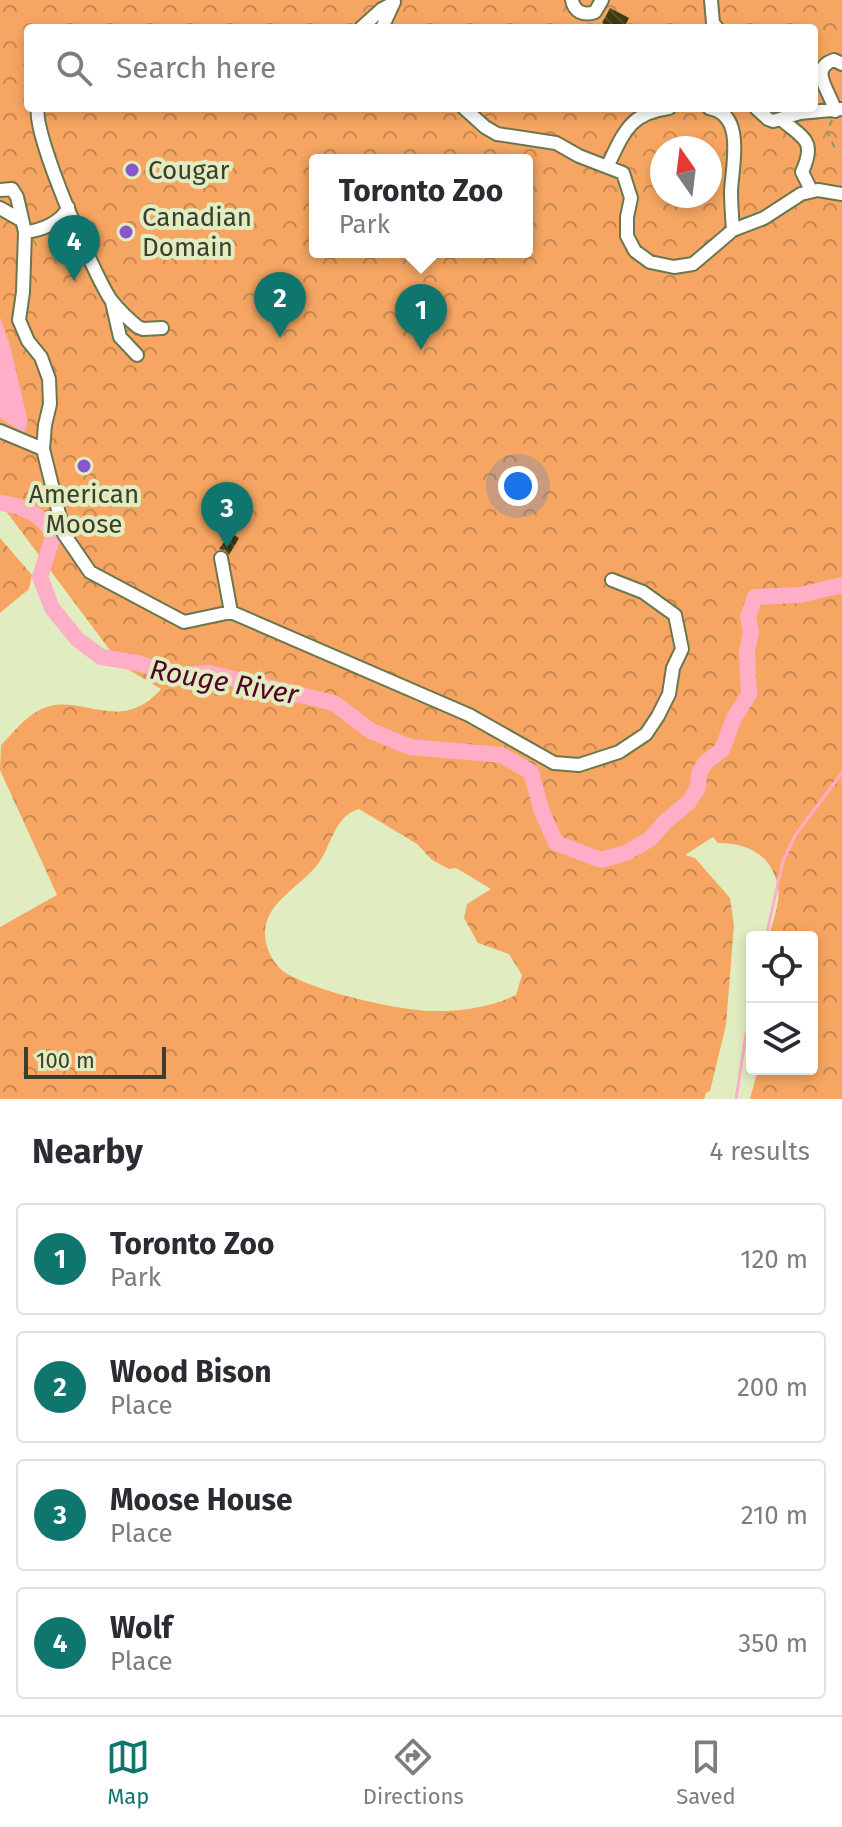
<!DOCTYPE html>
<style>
body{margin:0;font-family:"Fira Sans",sans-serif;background:#f2f2f3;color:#2b2b33}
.controls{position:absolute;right:24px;bottom:24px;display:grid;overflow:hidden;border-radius:8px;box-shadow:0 4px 12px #0003}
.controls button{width:72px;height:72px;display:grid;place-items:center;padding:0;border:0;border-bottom:2px solid #e1e1e2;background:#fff;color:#2b2b33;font:40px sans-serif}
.compass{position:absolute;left:650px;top:136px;width:72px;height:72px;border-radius:50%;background:#fff;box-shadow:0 4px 12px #0003;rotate:346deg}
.scale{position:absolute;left:24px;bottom:20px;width:142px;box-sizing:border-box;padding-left:8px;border:4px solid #3b3f2d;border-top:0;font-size:22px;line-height:28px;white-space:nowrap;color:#3b3f2d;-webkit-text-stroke:6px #e1edc0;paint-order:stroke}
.you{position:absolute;left:518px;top:486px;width:28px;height:28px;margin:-20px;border:6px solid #fff;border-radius:50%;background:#1a73e8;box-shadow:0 0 0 12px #1a73e833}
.badge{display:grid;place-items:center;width:52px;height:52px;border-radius:50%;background:#0f766e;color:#fff;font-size:26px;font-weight:700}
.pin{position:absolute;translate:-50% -66px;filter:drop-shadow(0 2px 4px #0008)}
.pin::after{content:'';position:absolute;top:42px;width:28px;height:24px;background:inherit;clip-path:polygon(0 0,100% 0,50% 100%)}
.popup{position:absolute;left:309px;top:154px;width:224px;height:104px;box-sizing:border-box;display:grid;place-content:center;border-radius:8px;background:#fff;filter:drop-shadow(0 2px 6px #0005);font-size:26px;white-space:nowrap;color:#7c7c81}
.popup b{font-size:30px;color:#2b2b33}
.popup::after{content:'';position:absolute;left:50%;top:100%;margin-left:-16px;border:16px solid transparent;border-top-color:#fff}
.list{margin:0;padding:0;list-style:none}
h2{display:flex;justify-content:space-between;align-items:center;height:104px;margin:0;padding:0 32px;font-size:34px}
h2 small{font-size:26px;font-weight:400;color:#7c7c81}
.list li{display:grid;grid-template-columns:52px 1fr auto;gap:24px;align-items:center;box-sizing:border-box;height:112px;margin:0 16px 16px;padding:0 16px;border:2px solid #e1e1e2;border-radius:8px}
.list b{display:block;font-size:30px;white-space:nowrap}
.list p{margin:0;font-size:26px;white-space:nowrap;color:#7c7c81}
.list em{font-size:26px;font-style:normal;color:#7c7c81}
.icon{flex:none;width:44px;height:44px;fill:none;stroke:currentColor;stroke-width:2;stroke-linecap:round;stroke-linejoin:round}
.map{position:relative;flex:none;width:842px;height:1099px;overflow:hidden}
.search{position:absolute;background:#fff;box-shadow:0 4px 12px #0003;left:24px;right:24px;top:24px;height:88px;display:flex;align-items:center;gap:20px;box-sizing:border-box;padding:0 28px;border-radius:8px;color:#7c7c81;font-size:30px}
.sheet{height:616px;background:#fff}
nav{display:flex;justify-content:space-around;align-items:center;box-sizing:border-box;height:112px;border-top:2px solid #e1e1e2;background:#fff;font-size:22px;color:#7c7c81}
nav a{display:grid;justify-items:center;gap:4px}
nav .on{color:#0f766e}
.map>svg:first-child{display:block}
</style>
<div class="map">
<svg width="842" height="1099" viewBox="0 0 842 1099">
<defs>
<pattern id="forest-crowns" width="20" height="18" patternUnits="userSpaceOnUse" patternTransform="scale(2)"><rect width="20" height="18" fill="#f6a662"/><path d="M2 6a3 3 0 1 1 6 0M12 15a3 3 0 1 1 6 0" fill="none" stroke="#c88951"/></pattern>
<pattern id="building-back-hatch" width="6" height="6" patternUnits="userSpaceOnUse" patternTransform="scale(2)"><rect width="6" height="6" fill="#413a0f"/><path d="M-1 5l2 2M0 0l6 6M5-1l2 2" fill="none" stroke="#554f2a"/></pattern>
</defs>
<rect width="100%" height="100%" fill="#e1edc0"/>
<path fill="url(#forest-crowns)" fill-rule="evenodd" d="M0 0H842V1099H750L758 1069H812V937H769C772 923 781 901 778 887 772 855 748 843 718 843L713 837 685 855 695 858 730 898 734 925 726 1025 710 1091 706 1093 704 1099H0V927L57 895 0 770 1 745C12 734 24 718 38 711 77 688 119 738 161 689L121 665 0 503ZM28 28H814V108H28ZM662 148H710V196H662ZM315 160H527V252H315ZM359 809 417 844 432 860 449 869 456 868 491 889 467 904 464 918 478 943 509 954 522 975 516 995C492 1007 460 1012 433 1011 399 1011 314 991 286 973 273 965 264 946 265 931 267 900 304 885 320 861 332 843 335 816 359 809Z
M0 538 32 575 29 589 0 613Z"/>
<path fill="#feaec7" d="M0 317 10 345 28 422 24 433 0 418Z"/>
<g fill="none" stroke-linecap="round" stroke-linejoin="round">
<path stroke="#feaec7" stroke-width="3" d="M766 937 783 861 796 834 842 773
M736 1099 746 1034 752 1017"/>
<path stroke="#feaec7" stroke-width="16" d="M0 503C24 506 40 514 54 534L40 577 52 608 77 639 101 657 138 663 164 672 185 675 209 673 334 703 371 731 410 747 501 755 531 772 542 812 556 843 601 860 626 853 650 839 665 822 689 802 698 787 699 773 705 763 722 750 734 718 749 694 747 652 751 632 748 617 755 597 800 595 842 585"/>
</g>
<path fill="url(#building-back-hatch)" d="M610 8 629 18 624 28H612L602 23Z
M231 533 239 538 229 555 225 550 219 549Z"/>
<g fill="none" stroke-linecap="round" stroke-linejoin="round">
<defs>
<path id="minor" d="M572 0C574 12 584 16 595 12L602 0
M711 0 713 23 717 28
M361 28 382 9 392 4
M382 28 394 2
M38 108C32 133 94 275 111 300 119 310 128 319 138 327L143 329 162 328
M464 108 485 127 497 134 556 143 579 156 623 173 631 198 627 217V236L635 251 650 262 674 267 693 264 733 230 764 218 801 194 818 190 842 194
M709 108C746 114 732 166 731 191 731 204 732 217 733 230
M756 108 768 119 773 121 800 113 842 109
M835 111C832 94 807 69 834 60L842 64
M781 119C802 138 817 139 802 172L811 190
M608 165C624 132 630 113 669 108
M0 190 12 189 17 197 25 232 23 292 19 320 28 341 41 357 49 379 50 404 45 425 43 449 64 534 90 572 184 622 231 612 469 715 554 763 579 765 619 752 646 734 658 716 669 694 673 668 682 649 675 615 643 592 612 580
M0 208 21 220
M25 232C40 231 63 222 68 207
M112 302 120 337 137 355
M0 431 43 449
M221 558 231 612"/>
</defs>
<use href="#minor" stroke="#6c764d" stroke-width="16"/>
<path stroke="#8d9576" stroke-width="2" stroke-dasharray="6 6" stroke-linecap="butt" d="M832 120 827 131 837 153"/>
<use href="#minor" stroke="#fff" stroke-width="12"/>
</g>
<g fill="#8857cf" stroke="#e1edc0" stroke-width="3">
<circle cx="132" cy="170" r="8"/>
<circle cx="126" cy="232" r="8"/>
<circle cx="84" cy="466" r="8"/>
</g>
<g text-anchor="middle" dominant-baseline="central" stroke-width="8" stroke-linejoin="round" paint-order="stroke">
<g font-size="26" fill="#3b3f2d" stroke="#e1edc0" text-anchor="start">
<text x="148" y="170">Cougar</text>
<text x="142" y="217">Canadian<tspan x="142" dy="30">Domain</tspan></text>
<text x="84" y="494" text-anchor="middle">American<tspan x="84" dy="30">Moose</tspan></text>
</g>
<g font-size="28" font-style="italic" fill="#520028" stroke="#e1edc0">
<text transform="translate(224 682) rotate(10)">Rouge River</text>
</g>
</g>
</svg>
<div class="controls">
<button><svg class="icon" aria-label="locate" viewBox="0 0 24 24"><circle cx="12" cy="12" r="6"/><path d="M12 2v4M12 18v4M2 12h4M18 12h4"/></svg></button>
<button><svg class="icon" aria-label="layers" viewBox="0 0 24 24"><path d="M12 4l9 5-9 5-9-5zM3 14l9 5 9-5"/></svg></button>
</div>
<svg class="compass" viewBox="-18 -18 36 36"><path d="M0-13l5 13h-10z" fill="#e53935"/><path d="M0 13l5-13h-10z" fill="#7c7c81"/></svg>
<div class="scale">100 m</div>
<div class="you"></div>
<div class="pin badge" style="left:421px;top:350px">1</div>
<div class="popup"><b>Toronto Zoo</b>Park</div>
<div class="pin badge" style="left:280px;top:338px">2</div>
<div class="pin badge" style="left:227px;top:548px">3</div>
<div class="pin badge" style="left:74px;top:281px">4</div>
<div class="search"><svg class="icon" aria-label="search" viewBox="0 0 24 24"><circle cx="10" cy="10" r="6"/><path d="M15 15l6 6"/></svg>Search here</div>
</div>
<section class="sheet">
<h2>Nearby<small>4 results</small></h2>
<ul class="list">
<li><span class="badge">1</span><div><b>Toronto Zoo</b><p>Park</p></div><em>120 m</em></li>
<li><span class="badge">2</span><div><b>Wood Bison</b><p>Place</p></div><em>200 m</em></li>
<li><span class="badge">3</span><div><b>Moose House</b><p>Place</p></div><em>210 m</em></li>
<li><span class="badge">4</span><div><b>Wolf</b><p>Place</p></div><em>350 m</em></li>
</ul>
</section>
<nav>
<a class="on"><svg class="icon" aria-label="map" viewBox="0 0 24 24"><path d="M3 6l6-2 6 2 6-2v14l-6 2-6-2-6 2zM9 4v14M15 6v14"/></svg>Map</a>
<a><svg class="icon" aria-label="directions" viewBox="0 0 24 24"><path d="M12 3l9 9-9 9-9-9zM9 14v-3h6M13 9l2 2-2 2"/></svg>Directions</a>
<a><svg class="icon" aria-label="saved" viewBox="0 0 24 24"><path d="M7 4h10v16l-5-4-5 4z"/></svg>Saved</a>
</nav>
